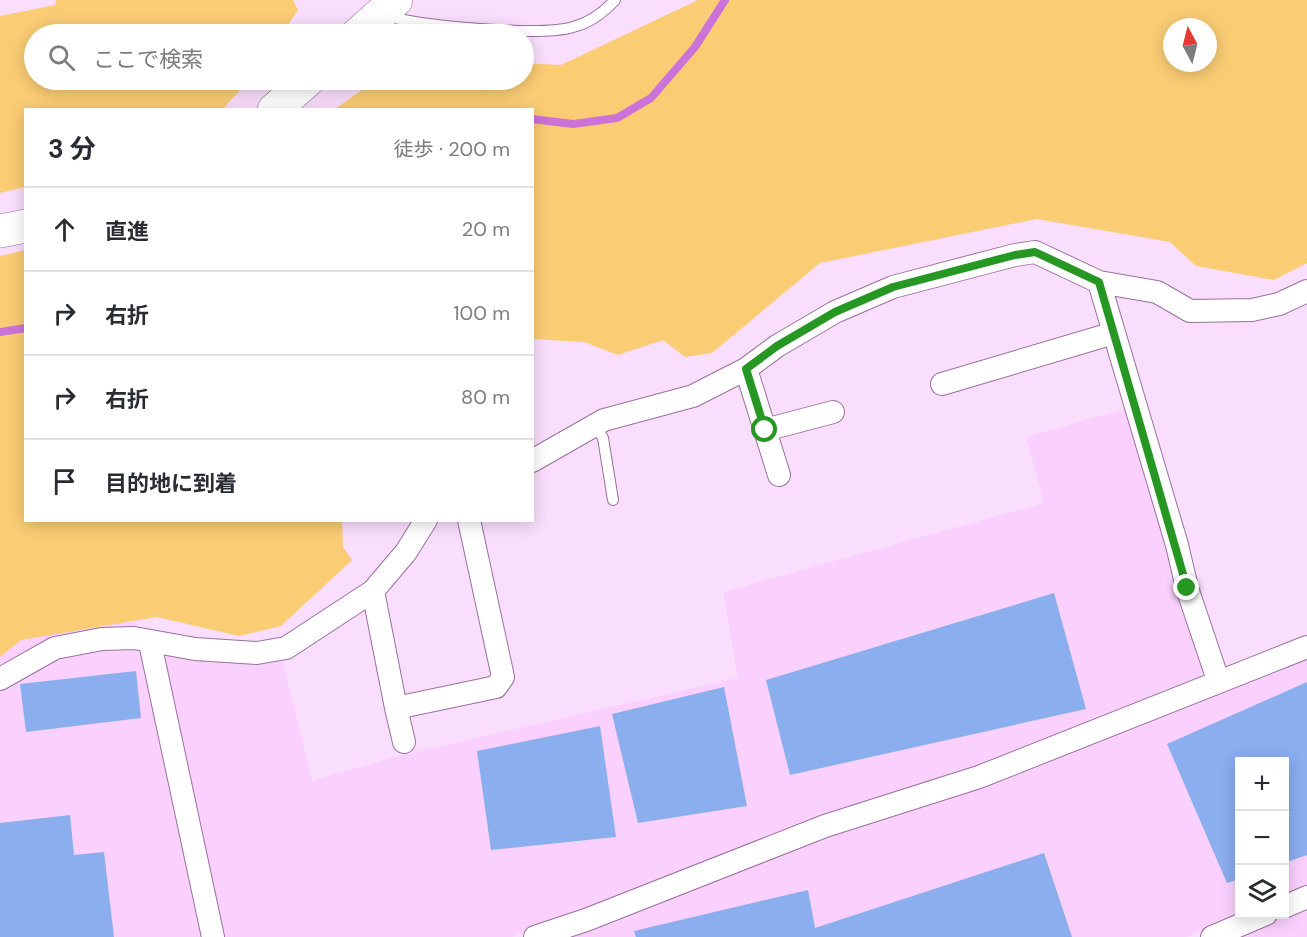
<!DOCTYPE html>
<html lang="ja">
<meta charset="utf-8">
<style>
body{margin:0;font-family:"DM Sans","Noto Sans JP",sans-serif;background:#f2f2f3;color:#2b2b33}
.controls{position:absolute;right:18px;bottom:18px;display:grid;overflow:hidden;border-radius:0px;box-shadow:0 3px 15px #0003}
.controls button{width:54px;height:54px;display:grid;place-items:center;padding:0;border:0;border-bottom:2px solid #e1e1e2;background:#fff;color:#2b2b33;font:30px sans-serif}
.compass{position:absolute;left:1163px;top:18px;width:54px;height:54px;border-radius:50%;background:#fff;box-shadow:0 3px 15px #0003;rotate:353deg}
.stop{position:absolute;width:18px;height:18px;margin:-14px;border:4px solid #279724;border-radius:50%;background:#fff}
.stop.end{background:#279724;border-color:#fff;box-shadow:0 2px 6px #0008}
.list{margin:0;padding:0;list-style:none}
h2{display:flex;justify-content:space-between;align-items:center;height:78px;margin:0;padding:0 24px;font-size:26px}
h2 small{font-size:20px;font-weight:400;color:#7c7c81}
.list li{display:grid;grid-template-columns:39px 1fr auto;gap:18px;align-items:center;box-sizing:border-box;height:84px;padding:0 24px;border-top:2px solid #e1e1e2}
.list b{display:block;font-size:22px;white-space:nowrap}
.list em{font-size:20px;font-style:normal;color:#7c7c81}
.icon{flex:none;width:33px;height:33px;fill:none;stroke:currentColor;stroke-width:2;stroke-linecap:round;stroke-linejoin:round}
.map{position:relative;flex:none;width:1307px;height:937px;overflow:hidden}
.search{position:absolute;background:#fff;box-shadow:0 3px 15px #0003;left:24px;top:24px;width:510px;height:66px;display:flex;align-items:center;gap:15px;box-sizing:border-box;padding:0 21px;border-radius:33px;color:#7c7c81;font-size:22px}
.panel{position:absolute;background:#fff;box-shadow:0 3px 15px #0003;left:24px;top:108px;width:510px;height:414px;border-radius:0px}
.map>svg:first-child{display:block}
</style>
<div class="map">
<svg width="1307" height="937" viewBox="0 0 1307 937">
<rect width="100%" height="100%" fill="#fadefd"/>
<path fill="#fad0ff" d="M1128 408 1206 666 1200 678 967 772 511 937H220L160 657 172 651 282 659 312 781 398 756 738 678 723 592 1044 503 1026 437Z
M137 622 206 937H0V642L17 630Z
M1307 657V887L1285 897 1284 762H1240L1241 915 1186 937H568L746 870 825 834Z
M1307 906V937H1234Z"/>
<path fill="#facc74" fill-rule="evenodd" d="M56 0H293L298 10 282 34H34V80H249L223 109 26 110 25 187 0 193V16L55 5Z
M698 0H1307V263L1274 280 1196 266 1170 242 1037 219 820 263 712 353 685 357 663 340 618 355 584 342 533 339 532 110 335 109 376 80H524V63L561 65ZM1172 27H1208V63H1172Z
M25 250 26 520 342 521 343 547 352 560 281 626 239 636 157 617 21 640 0 657V256Z"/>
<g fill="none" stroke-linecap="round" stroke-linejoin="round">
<path stroke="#cb73d8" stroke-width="8" d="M532 119 573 124 617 118 651 98 695 47 725 0
M0 332 26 328"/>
</g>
<path fill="#8baeef" d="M1054 593 1086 709 790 775 766 680Z
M136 671 141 718 26 732 20 684Z
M1307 682V855L1284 863V762H1240V879L1227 883 1167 744Z
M724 687 747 806 638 823 612 714Z
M600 726 616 837 491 850 477 751Z
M70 815 74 855 104 852 114 937H0V823Z
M1044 853 1072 937H636L634 931 808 890 815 928Z"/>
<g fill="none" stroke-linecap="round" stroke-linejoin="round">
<defs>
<path id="service" d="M387 16C421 26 540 37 573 27 589 23 604 12 615 0
M595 426 603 438 613 500"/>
<path id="minor" d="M1099 282 1177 545 1187 588 1218 680
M746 369 779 475
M942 384 1114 333
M765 430 833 412
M532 461 604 420 693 396 746 369 777 346 835 312 893 287 1015 255 1035 252 1099 282 1157 292 1190 311 1252 310 1279 304 1307 291
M373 591 396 708 496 687 503 677 469 520
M150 643 213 937
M0 679 55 648 102 639 134 638 195 649 257 653 286 648 373 591 406 552 426 520
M396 708 404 742
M1284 907 1307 897
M535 937 586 920 825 826 979 777 1307 647
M1212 937 1266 914"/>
<path id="primary" d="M358 34 396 0
M274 110 308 80
M0 231 26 226"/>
</defs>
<use href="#service" stroke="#9a709f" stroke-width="12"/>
<use href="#minor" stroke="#9a709f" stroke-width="24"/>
<use href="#primary" stroke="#9a709f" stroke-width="34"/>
<use href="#service" stroke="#fff" stroke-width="10"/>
<use href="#minor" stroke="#fff" stroke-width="22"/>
<use href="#primary" stroke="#fff" stroke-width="33"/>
</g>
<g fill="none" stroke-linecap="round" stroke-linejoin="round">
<path stroke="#279724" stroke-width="8" d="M765 430 746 369 777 346 835 312 893 287 1015 255 1035 252 1099 282 1187 588"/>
</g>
</svg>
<div class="controls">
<button>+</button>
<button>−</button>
<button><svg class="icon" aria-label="layers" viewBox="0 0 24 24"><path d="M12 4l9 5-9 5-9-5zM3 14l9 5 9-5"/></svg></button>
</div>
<svg class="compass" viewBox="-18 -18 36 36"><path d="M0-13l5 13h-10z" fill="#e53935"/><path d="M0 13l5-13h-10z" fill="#7c7c81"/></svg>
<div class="stop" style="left:765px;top:430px"></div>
<div class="stop end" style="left:1187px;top:588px"></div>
<div class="search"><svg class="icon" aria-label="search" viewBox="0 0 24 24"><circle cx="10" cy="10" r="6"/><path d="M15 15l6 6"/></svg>ここで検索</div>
<section class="panel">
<h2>3 分<small>徒歩 · 200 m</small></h2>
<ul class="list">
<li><svg class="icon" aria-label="ahead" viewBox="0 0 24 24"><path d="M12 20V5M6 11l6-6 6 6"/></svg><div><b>直進</b></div><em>20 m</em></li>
<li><svg class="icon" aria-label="right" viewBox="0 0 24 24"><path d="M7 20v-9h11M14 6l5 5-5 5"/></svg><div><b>右折</b></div><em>100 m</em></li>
<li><svg class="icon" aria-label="right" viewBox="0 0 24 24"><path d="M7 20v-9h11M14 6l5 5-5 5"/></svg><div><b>右折</b></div><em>80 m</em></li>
<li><svg class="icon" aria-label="arrive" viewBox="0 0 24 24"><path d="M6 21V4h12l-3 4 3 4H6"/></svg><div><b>目的地に到着</b></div></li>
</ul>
</section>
</div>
